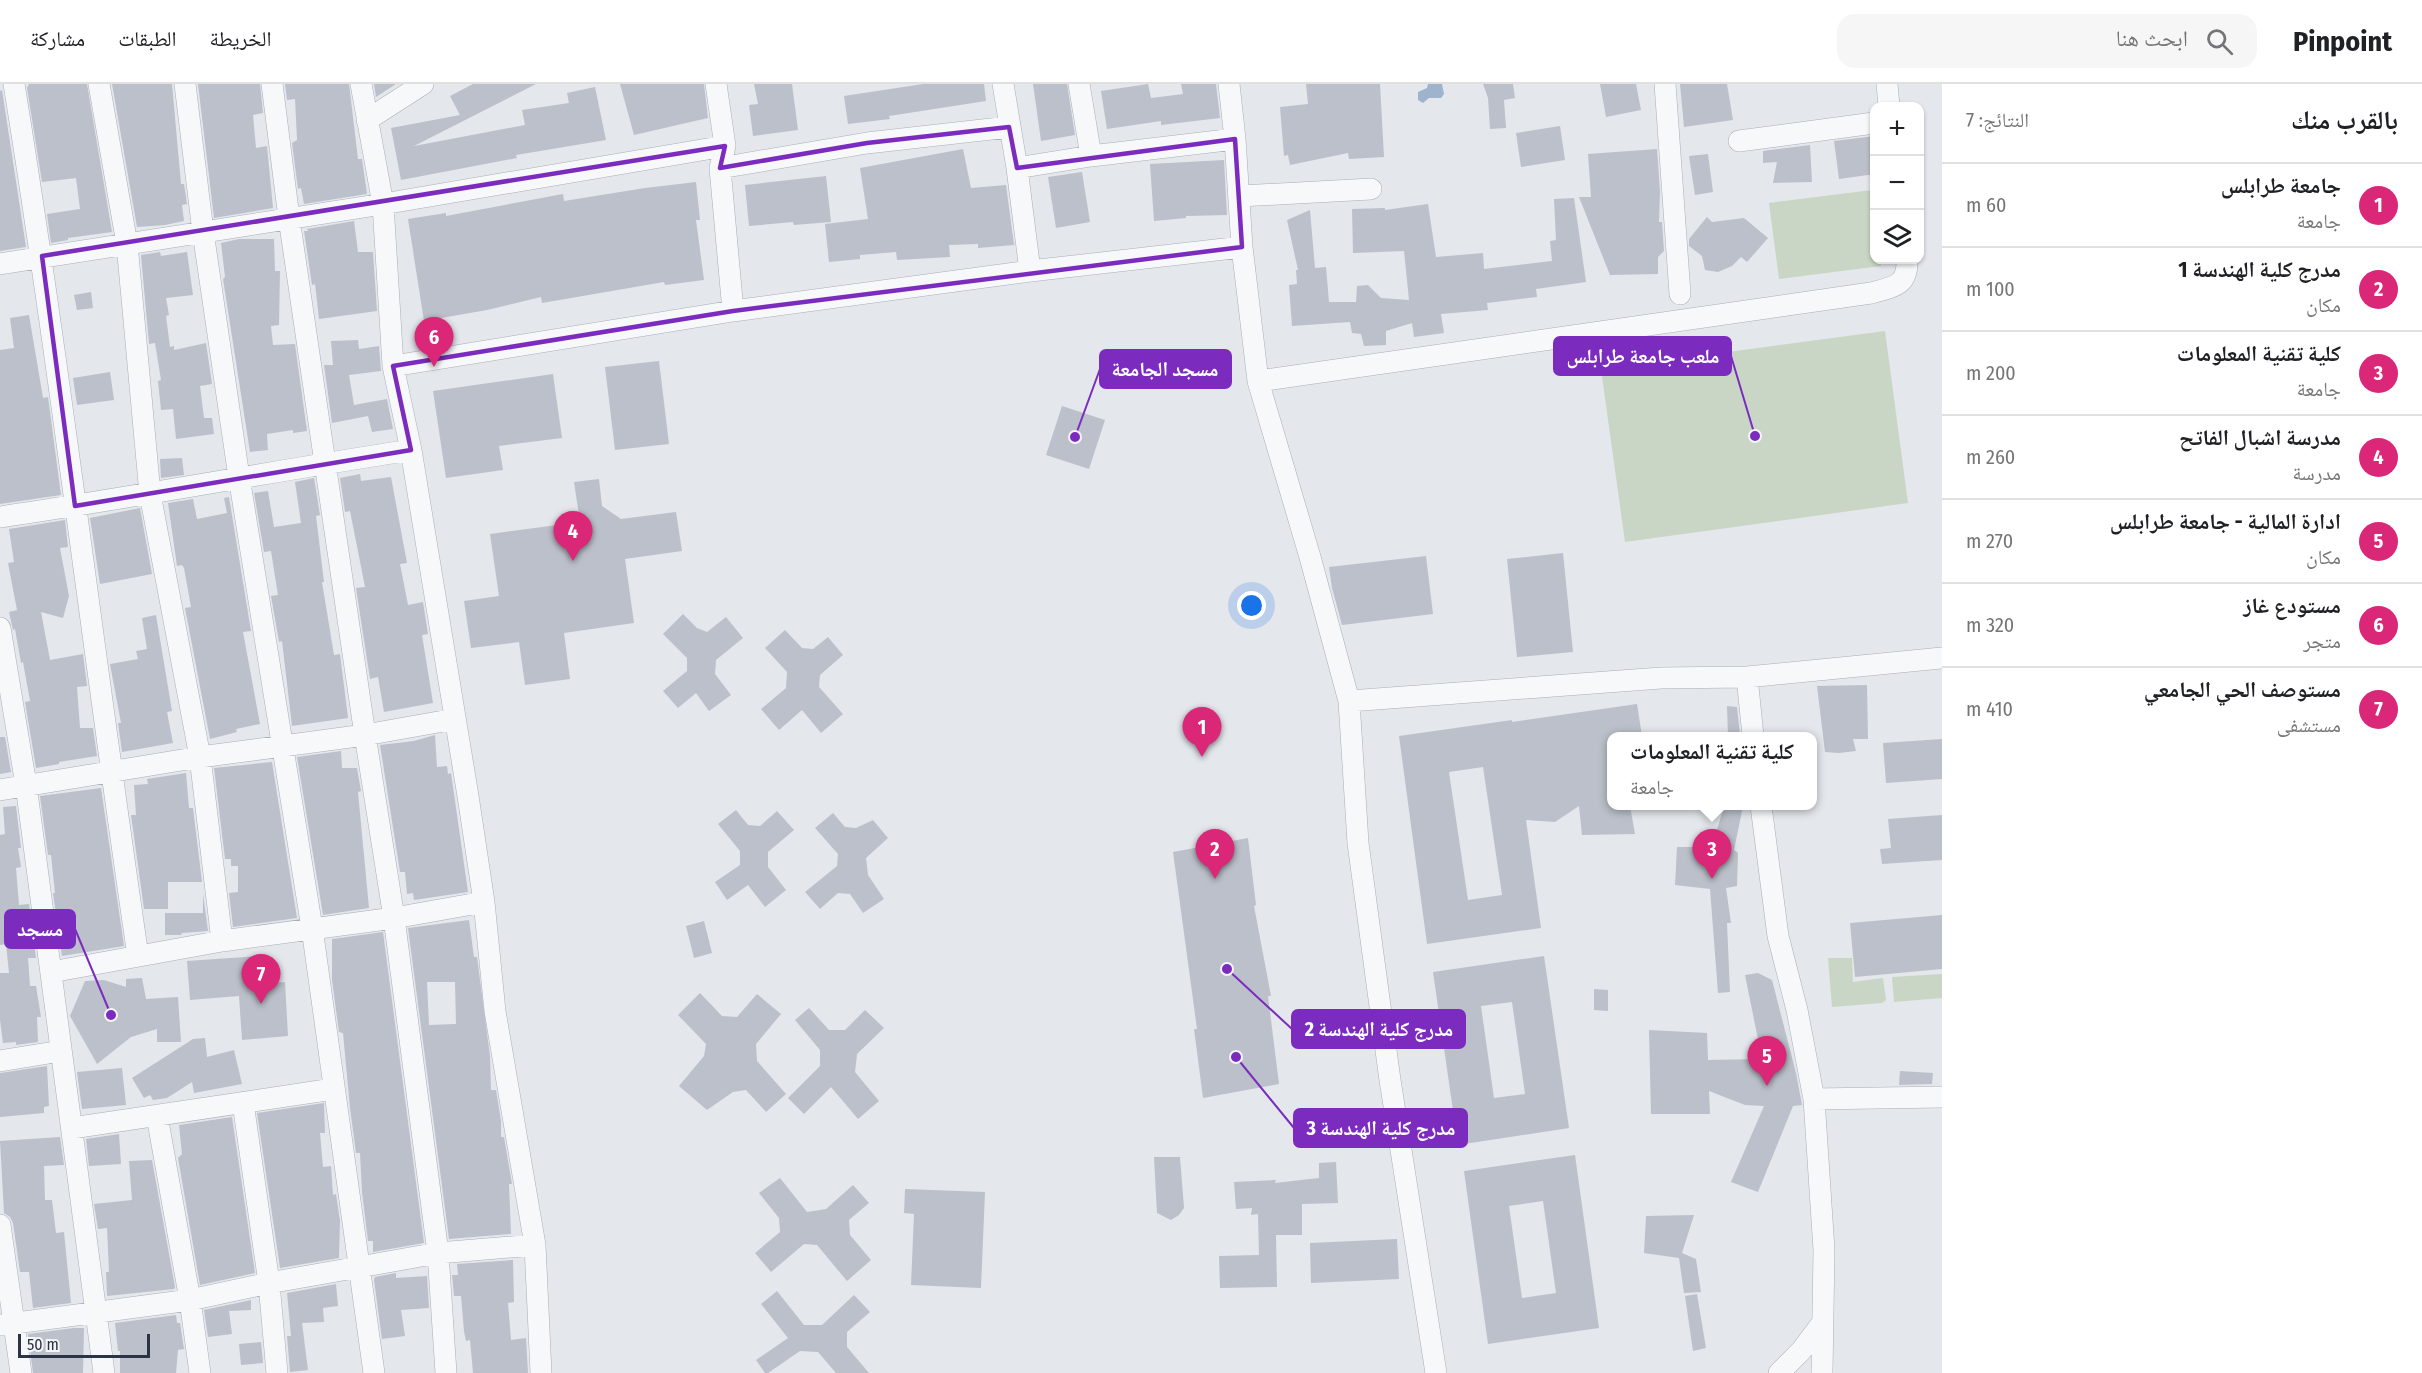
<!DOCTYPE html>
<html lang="ar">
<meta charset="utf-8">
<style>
body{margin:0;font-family:"Fira Sans Condensed","Noto Naskh Arabic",sans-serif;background:#f6f6f6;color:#202124;direction:rtl}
.controls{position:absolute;right:18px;top:18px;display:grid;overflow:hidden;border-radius:12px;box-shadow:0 2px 4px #0004}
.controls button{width:54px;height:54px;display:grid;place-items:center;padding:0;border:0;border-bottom:2px solid #e0e0e0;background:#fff;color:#202124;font:30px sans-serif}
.scale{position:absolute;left:18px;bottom:15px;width:132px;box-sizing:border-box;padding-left:6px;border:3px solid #2b3445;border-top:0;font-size:16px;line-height:21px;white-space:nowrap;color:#2b3445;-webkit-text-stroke:4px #f4f6f9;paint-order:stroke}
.you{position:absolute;left:1252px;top:522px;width:21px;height:21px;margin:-15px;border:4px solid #fff;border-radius:50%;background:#1a73e8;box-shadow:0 0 0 9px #1a73e833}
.badge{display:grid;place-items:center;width:39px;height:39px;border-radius:50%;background:#db2777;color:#fff;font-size:20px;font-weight:700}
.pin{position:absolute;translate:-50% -50px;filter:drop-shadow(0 2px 3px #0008)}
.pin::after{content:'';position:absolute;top:32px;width:21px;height:18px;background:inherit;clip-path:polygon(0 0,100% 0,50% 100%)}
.popup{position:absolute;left:1607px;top:648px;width:210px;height:78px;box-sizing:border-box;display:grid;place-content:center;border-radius:12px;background:#fff;filter:drop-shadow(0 2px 4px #0005);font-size:20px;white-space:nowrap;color:#757577}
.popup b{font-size:22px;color:#202124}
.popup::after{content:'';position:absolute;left:50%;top:100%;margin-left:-12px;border:12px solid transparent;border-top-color:#fff}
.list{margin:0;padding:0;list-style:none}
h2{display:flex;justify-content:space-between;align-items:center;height:78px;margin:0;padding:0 24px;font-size:26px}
h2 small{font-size:20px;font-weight:400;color:#757577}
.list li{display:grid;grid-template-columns:39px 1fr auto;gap:18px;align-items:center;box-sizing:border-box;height:84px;padding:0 24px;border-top:2px solid #e0e0e0}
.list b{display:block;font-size:22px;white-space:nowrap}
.list p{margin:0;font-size:20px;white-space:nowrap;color:#757577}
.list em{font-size:20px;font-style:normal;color:#757577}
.icon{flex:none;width:33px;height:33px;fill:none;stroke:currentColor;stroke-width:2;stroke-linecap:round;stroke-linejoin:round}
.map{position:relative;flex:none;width:1942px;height:1289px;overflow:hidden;direction:ltr}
header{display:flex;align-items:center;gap:36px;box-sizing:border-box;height:84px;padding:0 30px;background:#fff;border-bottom:2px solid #e0e0e0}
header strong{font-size:28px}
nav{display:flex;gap:33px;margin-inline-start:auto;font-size:21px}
.search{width:420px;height:54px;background:#f6f6f6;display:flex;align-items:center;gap:15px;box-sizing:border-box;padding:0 21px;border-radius:18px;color:#757577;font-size:22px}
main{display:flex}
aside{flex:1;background:#fff}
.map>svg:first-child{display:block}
</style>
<header>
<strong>Pinpoint</strong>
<div class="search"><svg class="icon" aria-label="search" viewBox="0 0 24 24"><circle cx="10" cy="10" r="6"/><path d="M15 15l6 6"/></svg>ابحث هنا</div>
<nav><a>الخريطة</a><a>الطبقات</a><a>مشاركة</a></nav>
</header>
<main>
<aside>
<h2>بالقرب منك<small>النتائج: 7</small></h2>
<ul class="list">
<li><span class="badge">1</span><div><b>جامعة طرابلس</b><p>جامعة</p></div><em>60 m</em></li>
<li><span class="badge">2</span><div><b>مدرج كلية الهندسة 1</b><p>مكان</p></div><em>100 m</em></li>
<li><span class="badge">3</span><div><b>كلية تقنية المعلومات</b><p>جامعة</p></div><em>200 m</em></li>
<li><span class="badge">4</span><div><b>مدرسة اشبال الفاتح</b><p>مدرسة</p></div><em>260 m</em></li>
<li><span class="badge">5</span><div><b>ادارة المالية - جامعة طرابلس</b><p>مكان</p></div><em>270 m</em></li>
<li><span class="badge">6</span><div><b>مستودع غاز</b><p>متجر</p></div><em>320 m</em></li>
<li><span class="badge">7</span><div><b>مستوصف الحي الجامعي</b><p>مستشفى</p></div><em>410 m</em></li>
</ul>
</aside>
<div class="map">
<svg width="1942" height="1289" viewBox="0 0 1942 1289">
<rect width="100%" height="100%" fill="#e4e7ec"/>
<path fill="#c9d6c5" d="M1872 106 1874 127V176H1881V182L1779 195 1769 119Z
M1885 247 1908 419 1625 458 1601 285Z
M1828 874H1852L1853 898 1883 894 1886 916 1882 919 1832 923Z
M1942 890V914L1894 918 1892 893Z"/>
<path fill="#9fb4cc" d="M1428 0H1442L1444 10 1441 14H1429L1423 19 1418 16V8L1427 4Z"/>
<path fill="#bbc0ca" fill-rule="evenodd" d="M29 0H87L112 148 68 154V156L51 159 47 130 80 125 76 94 42 98 27 4Z
M112 0H172L181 100H184L187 120 182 121 184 137 165 141 137 143Z
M198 0H260L263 29 253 31 256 64 267 62 273 124 214 134Z
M285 0H349L358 75H362L367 110 304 120 301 104 298 105 292 59 297 56 295 15 287 16Z
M374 0H396L376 13Z
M473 0H536L414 62 525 41 522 26 569 19 567 9 595 3 606 56 516 71 517 74 401 96 391 44 460 31 450 12Z
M620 0H704L708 34 634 51Z
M754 0H792L798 46 753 52 749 21 758 20Z
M923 0H984L986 17 889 32 890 35 848 40 844 12Z
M1033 0H1067L1075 51 1041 57Z
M1148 0 1151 14 1183 10 1181 0H1216L1220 34 1161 41V37L1107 45 1101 7Z
M1306 0H1380L1384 73 1349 75 1348 69 1290 81 1288 71 1284 72 1280 23 1308 20Z
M1483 0H1513L1515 14 1504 16 1506 44 1490 45 1488 14Z
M1600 0H1636L1641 26 1606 33Z
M1680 0H1727L1733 36 1684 43Z
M2 6 26 163 0 167V7Z
M1560 42 1565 76 1521 83 1516 49Z
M1875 52V90L1839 95 1834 57Z
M1810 61 1812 98 1773 99 1777 78 1763 79V67Z
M963 65 971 104 1006 101 1014 161 978 164V160L949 161 950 173 897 176 896 168 860 171V175L829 178 825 140 868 135 860 84Z
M1657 65 1660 108 1659 138H1662L1664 167 1658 173V190L1610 191 1579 113H1591L1588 70Z
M1708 70 1713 108 1695 111 1689 72Z
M1224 76 1227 131 1186 132V134L1154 137 1150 80Z
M1082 88 1090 138 1056 144 1048 93Z
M826 92 831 138 794 141 793 138 749 142 745 101Z
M696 98 700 136H696L704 196 665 201 664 198 542 219 541 213 487 226 424 237 408 135 446 129V132L563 110 564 117 645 104Z
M1574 114 1586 198 1536 205 1537 213 1487 219 1488 226 1441 230 1444 249 1414 253 1412 239 1386 247V261L1364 262 1361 250 1352 249 1350 238 1292 242 1289 201 1297 200 1296 186H1298L1287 136 1310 126 1315 184 1326 183 1329 218H1356L1357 202 1368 201 1381 214 1409 216 1404 167 1353 169 1352 125 1385 124V126L1428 120 1436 173 1483 169 1484 185 1552 177 1550 157 1556 156 1554 115Z
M1707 133 1712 138 1744 134 1768 154 1747 178 1741 173 1732 182 1718 188 1705 186 1702 172 1689 162V155Z
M354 137 358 168H373L377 227 319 235 315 200 312 201 304 147H308L307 145Z
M239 155H274L275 187H280L279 241 271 242 273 261 295 260 307 347 293 349V346L267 350 268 366 250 368 223 195 225 193 221 159Z
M160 168 161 172 187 168 193 211 166 214 169 231 166 232 170 263 174 262V266L206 259 212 300 200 302 204 334H212L214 350 176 355 173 325 161 326 158 297 161 296 155 259 149 260 141 171Z
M91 208 93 224 77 226 74 211Z
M29 231 43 314 48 313 61 411 0 420V266L14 264 10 234Z
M358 256 359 265 379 262 381 287 349 291 354 321 387 315 393 345 372 348 368 332 332 339 324 281H333L331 257Z
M659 277 669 360 615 366 605 283Z
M110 288 114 316 77 321 73 294Z
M553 290 562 354 499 362 503 386 446 394 433 307Z
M1062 322 1105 336 1089 385 1046 371Z
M182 374 184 391 161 394 160 375Z
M360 390 361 397 391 393 407 479 400 480 408 521 423 518 428 550 422 551 433 619 384 628 378 593 370 595 356 504 365 503 350 427 345 428 340 394Z
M314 394 320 431 316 432 324 498H322L334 571 340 570 348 634 292 642 282 557 279 558 271 512 278 511 271 467 264 468 254 409 268 407 274 443 301 439 295 398Z
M599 395 602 422 621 435 676 428 682 467 625 475 634 539 564 549 570 595 525 601 519 558 471 564 464 517 499 512 490 450 580 438 574 398Z
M229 413 251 547 243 548 260 640 236 645 237 648 210 655 185 524 191 523 184 484 182 481 177 482 168 419 193 415 197 435 227 429 224 414Z
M140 424 152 490 100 500 90 434Z
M65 436 68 463 60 464 69 512 63 534 41 528 50 576 83 570 87 602 77 603 80 644H93L97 672 59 678V680L36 684 25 618 30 617 23 578 21 579 15 545 13 546 9 528 17 526 8 479 14 478 9 445Z
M1563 469 1573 568 1517 573 1507 475Z
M1426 472 1433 530 1342 541 1332 504 1329 483Z
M683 530 697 544 707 548 726 533 743 554 716 576 715 590 731 611 709 627 696 609 678 624 663 607 687 587V574L663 550Z
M156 531 172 627 167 628 173 659 122 668 118 639H121L110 580 138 575 136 567 147 565 142 534Z
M785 546 802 564 813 565 828 553 843 571 820 591 819 603 843 630 821 649 802 626 779 646 761 625 786 604 787 588 765 564Z
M1867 601 1868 655H1853L1856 667 1839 669 1825 668 1817 602Z
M1637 620 1642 652H1611V722H1630L1635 750 1582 751 1579 722 1555 738 1526 736 1541 844 1427 860 1399 652 1512 636V638ZM1483 683 1502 811 1468 816 1449 688Z
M1727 622 1737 623 1740 651 1728 652Z
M435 651 437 683 447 682 448 690 451 689 468 808 414 816 413 809 407 810 405 788H400L380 661 414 657Z
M0 653H5L11 688 0 690Z
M1942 655V695L1886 699 1883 659Z
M341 667 342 684H357L361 707 358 708 369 824 323 831 297 673Z
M272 678 297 834 233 843 229 809 238 808V782H231V775H225L214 684Z
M186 689 189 724H193L202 798H168V825H144L131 731H136L134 701 148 700 147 695Z
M101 704 124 862 62 872 53 809H55L51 771H48L40 712Z
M16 722 21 764H18L21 783 16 784 19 821 29 820 36 874H28L30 902H36L41 933H37L38 958 16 961V958L3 959 0 936V889H9L6 860 0 861V751L5 750 3 723Z
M1724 722H1743L1734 766 1738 769 1737 802 1726 804 1731 839H1727L1730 908 1718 909 1710 805 1675 801 1677 763H1712Z
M736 726 748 741 760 742 777 727 794 746 768 768V783L786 806 765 823 748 801 727 816 715 798 740 781V767L718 740Z
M833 729 845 743 856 744 873 736 888 754 866 774 868 791 884 815 863 829 850 810 838 809 820 825 805 808 837 782 838 770 815 744Z
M1942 731V776L1882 780 1880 765 1891 764 1888 735Z
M1248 754 1256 821 1254 822 1271 912H1268L1279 1000 1203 1014 1194 945H1197L1173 768Z
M203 810 208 847 182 849 181 851H165V829H203Z
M1942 831V885L1855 893 1850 839Z
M469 836 474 873H477L490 972 491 1006H496L501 1037V1053H504L512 1100H509L511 1150 449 1155 408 844ZM427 898H455L456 940 429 941Z
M704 837 712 869 694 874 686 842Z
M383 848 424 1159 373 1168V1157H368L362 1108 360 1069H356L350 1024 343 949 339 948 332 896V855Z
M260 872 262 900 285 898 288 952 242 956 239 912 190 916 187 877Z
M1544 872 1569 1044 1458 1061 1433 888ZM1512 918 1525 1010 1494 1014 1481 922Z
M1758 889 1772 896 1796 989 1802 1021 1793 1022 1758 1108 1731 1098 1764 1022 1745 1021 1709 1007 1710 1030H1651L1649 946 1707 949 1708 976 1762 975 1745 891Z
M142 894 146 915 178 913 181 958H157V945L131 953 97 980 70 932 85 897 104 896 126 903V895Z
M1594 905 1608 906V927L1594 926Z
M700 909 722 932 737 933 757 910 781 930 756 960 757 977 786 1010 766 1028 746 1006 733 1008 707 1026 679 1002 704 972 706 960 678 931Z
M809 924 829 946H845L865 926 884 944 857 970 855 988 879 1017 858 1035 831 1003 804 1030 788 1014 820 982V966L795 936Z
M205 954 207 973 234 966 242 1000 194 1009 192 998 167 1014 153 1016 150 1011 144 1014 132 994 193 955Z
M47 982 49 1022 44 1023V1029L0 1033V989Z
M122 984 126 1021 82 1025 77 988Z
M1900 987 1933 989 1932 1000 1899 1001Z
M324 1019 325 1049H320L323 1083 331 1082 333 1111 336 1110 340 1137 339 1174 280 1184 257 1029Z
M232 1033 255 1189 200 1201 178 1074 182 1070 179 1041Z
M119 1050 121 1080 89 1082 86 1055Z
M60 1053 64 1081 44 1082 45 1116H52L56 1149 64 1148 71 1219 33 1224 29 1188H20L13 1139 10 1133 4 1129 0 1057Z
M1575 1071 1599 1244 1488 1260 1464 1087ZM1543 1117 1556 1209 1522 1214 1509 1122Z
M1154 1073H1180L1184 1124 1179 1131 1171 1136 1157 1129Z
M152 1076 175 1203 174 1205 107 1212 106 1188H109L107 1144 98 1145 94 1120 132 1116 129 1077Z
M1336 1078 1338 1119 1302 1120V1151H1276L1277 1203 1220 1204 1219 1172 1259 1171 1258 1130 1251 1131 1252 1124 1236 1125 1234 1098 1276 1096 1275 1099 1319 1094V1079Z
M780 1094 807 1128 826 1125 853 1101 869 1119 849 1136 850 1151 871 1176 847 1197 817 1161 804 1160 771 1188 755 1169 780 1148 779 1134 759 1109Z
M905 1105 985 1108 981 1204 911 1201 914 1130 904 1129Z
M1694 1131 1682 1169 1696 1175 1701 1208 1684 1209 1679 1174 1644 1169 1646 1132Z
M1397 1155 1399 1195 1311 1199 1310 1159Z
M513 1176 514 1218 508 1219 511 1256 526 1254 528 1289H473L470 1256 466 1257 464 1247 461 1212H454L452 1191H458L457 1180Z
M396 1189V1194L427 1192 429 1224 401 1226 405 1252 382 1255 374 1196 375 1193Z
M336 1200 338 1222 323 1224 324 1238 302 1239 308 1286 290 1288 287 1252H291L287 1209Z
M777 1207 804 1241H822L854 1211 870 1228 847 1248V1263L869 1289H836L818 1268 800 1267 768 1289H765L756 1276 788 1254 761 1220Z
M1697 1210 1706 1264 1693 1267 1685 1212Z
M251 1216V1226L229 1227 232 1250 208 1253 204 1226Z
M176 1231 177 1239H180L184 1265 178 1266 176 1289H120V1267H118L115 1239Z
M74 1244H84L83 1289H33L28 1250Z
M261 1258 263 1279 241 1281 239 1260Z"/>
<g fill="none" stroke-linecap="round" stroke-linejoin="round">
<defs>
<path id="minor" d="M14 0C61 290 95 582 138 872
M99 0 127 160 150 410 200 673 222 857
M185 0 203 148 239 393 312 844 374 1289
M272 0 289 134 365 651 394 834 438 1169 446 1289
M361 0 383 120 393 282 411 366 468 712 484 818 495 927 535 1161 541 1289
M716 0 725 62 720 84 733 227
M1003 0 1017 84 1030 187
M1079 0 1091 72
M1229 0 1235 55 1242 163 1258 297 1310 473 1349 617 1358 759 1390 996 1436 1289
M1665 0 1680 210
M1887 0 1889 22
M367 36 423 0
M1739 57 1874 39
M720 84 867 59 1009 43
M1017 84 1091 72 1235 55
M1240 112 1371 105
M0 180 383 120 725 62
M393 282 733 227 1030 187 1242 163
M1258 297 1871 209C1893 203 1908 202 1907 176
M0 433C137 413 274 387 411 366
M0 544 26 701 104 1289
M1747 593 1753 652
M1349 617 1661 594 1747 593 1942 574
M0 706 200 673 365 651 455 635
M1761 722 1778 852 1797 926 1814 1015 1824 1166 1822 1289
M51 888 222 857 394 834 484 818
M0 977 61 967
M1814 1015 1942 1013
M243 1019 269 1199 277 1289
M157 1032 190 1216 200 1289
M72 1044 333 1005
M0 1141 21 1289
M0 1241 190 1216 269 1199 438 1169 535 1161
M1779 1289 1801 1267 1822 1239"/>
</defs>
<use href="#minor" stroke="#a9aeb7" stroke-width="22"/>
<use href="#minor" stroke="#f7f8fa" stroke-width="21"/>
</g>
<path fill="none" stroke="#7b2cbf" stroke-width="4.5" stroke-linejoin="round" d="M1009 43 1017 84 1235 55 1242 163 733 227 393 282 411 366 75 422 42 172 725 62 720 84 867 59Z"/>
<path fill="none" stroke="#7b2cbf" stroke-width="2" d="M1755 352L1731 272M1075 353L1100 285M111 931L75 845M1227 885L1292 945M1236 973L1294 1044"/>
<g fill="#7b2cbf" stroke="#f4f6f9" stroke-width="2">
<circle cx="1755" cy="352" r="6"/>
<circle cx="1075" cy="353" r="6"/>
<circle cx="111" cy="931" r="6"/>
<circle cx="1227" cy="885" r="6"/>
<circle cx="1236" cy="973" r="6"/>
</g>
<g fill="#7b2cbf" stroke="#7b2cbf" stroke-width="2">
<rect x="1554" y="253" width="177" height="38" rx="6"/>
<rect x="1100" y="266" width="131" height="38" rx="6"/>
<rect x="5" y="826" width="70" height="38" rx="6"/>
<rect x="1292" y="926" width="173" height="38" rx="6"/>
<rect x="1294" y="1025" width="173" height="38" rx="6"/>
</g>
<g font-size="20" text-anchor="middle" font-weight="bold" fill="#fff">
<text x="1643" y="279">ملعب جامعة طرابلس</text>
<text x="1165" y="292">مسجد الجامعة</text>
<text x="40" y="852">مسجد</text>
<text x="1379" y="952">مدرج كلية الهندسة 2</text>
<text x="1381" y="1051">مدرج كلية الهندسة 3</text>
</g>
</svg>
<div class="controls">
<button>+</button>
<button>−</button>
<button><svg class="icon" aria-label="layers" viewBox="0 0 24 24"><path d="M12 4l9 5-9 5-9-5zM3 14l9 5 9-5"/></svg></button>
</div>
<div class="scale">50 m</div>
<div class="you"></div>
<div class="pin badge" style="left:1202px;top:673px">1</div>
<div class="pin badge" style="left:1215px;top:795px">2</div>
<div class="pin badge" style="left:1712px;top:795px">3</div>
<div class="popup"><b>كلية تقنية المعلومات</b>جامعة</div>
<div class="pin badge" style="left:573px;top:477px">4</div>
<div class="pin badge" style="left:1767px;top:1002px">5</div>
<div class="pin badge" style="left:434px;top:283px">6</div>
<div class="pin badge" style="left:261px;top:920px">7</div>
</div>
</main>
